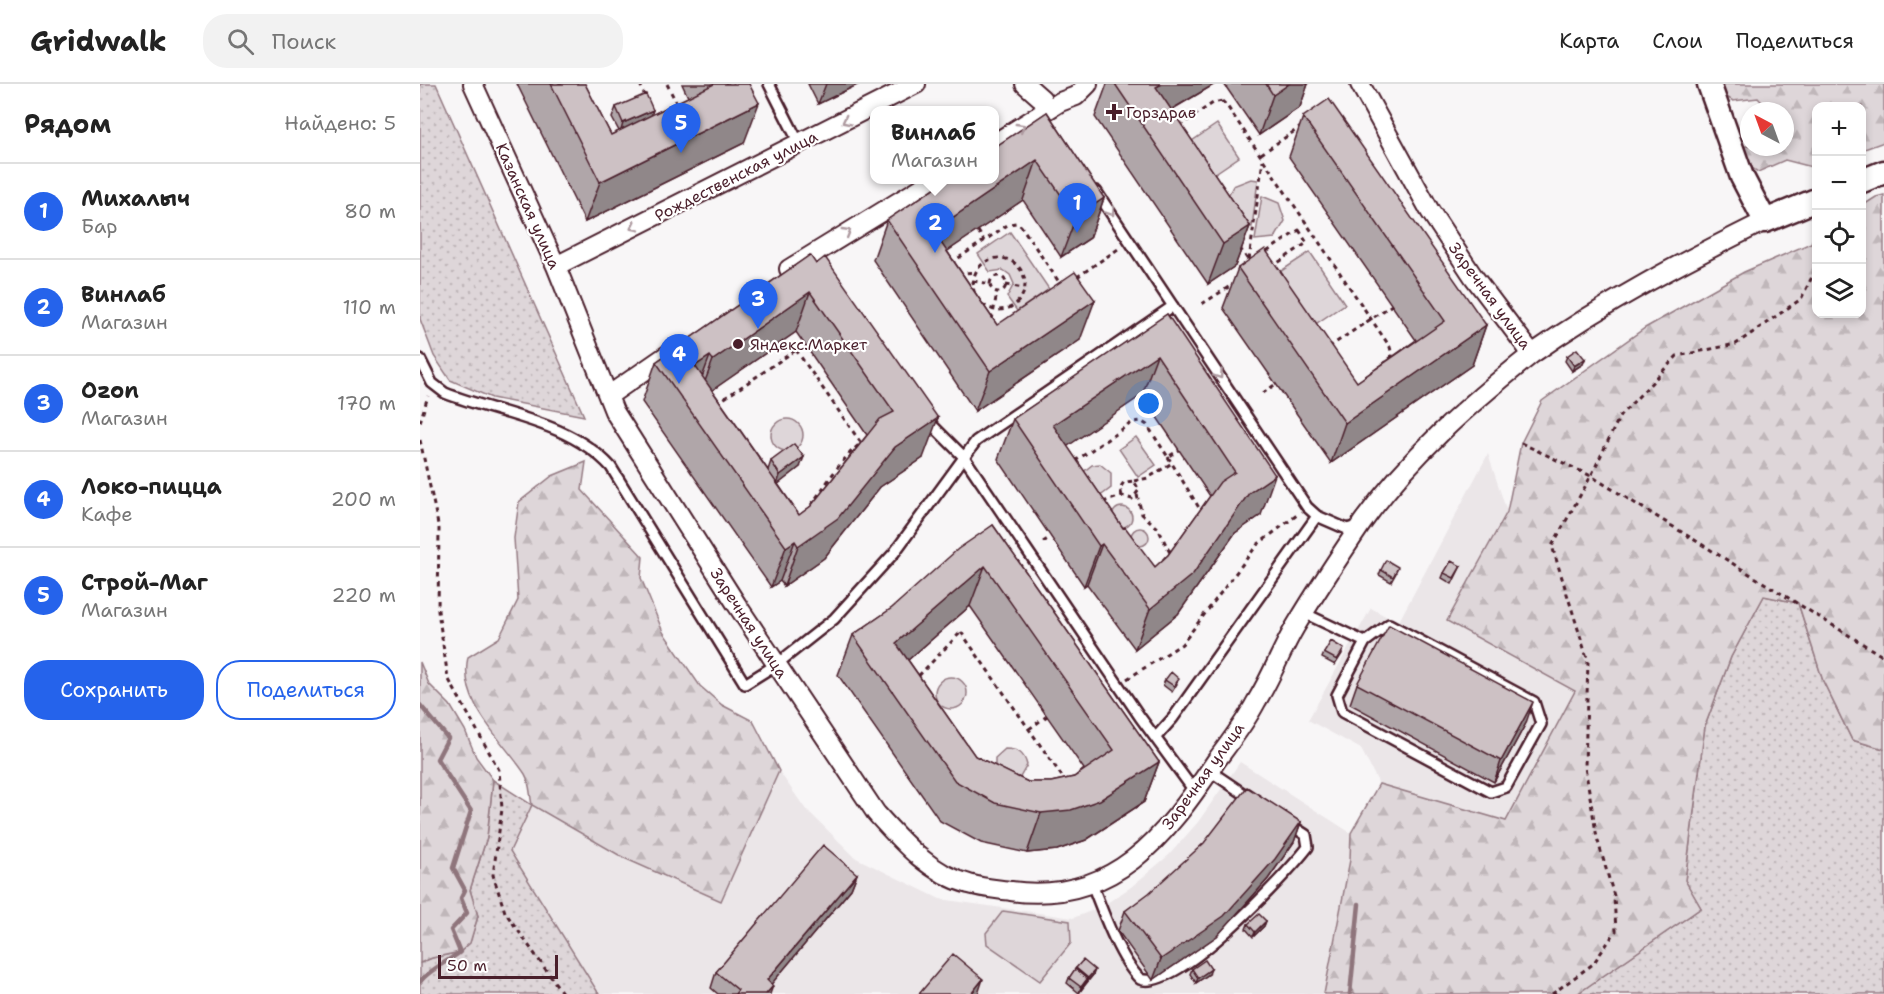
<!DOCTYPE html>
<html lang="ru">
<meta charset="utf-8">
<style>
body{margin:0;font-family:"Shantell Sans",sans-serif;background:#f2f2f2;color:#222}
.controls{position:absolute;right:18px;top:18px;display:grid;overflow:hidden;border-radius:12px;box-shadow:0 3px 9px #0003}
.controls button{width:54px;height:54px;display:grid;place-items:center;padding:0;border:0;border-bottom:2px solid #e0e0e0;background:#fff;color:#222;font:30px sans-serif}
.compass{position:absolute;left:1320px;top:18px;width:54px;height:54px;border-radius:50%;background:#fff;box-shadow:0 3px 9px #0003;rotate:319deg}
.scale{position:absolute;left:18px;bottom:15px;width:120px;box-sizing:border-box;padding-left:6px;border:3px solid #4a1f2b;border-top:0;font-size:16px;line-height:21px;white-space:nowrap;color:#4a1f2b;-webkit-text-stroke:4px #fff;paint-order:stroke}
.you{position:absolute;left:729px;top:320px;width:21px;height:21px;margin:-15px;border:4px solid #fff;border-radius:50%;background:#1a73e8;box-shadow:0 0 0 9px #1a73e833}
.badge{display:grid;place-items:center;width:39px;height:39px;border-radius:50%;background:#2563eb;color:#fff;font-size:20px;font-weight:700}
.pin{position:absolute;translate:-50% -50px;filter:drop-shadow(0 2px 3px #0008)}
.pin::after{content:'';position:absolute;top:32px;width:21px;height:18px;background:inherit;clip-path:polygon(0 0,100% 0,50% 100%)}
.popup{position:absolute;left:450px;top:22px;width:129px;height:78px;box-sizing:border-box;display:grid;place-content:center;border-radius:12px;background:#fff;filter:drop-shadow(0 2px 4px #0005);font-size:20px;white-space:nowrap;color:#767676}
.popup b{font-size:22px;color:#222}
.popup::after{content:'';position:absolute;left:50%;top:100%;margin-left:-12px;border:12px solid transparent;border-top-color:#fff}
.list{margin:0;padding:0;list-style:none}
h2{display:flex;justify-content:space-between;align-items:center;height:78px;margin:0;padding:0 24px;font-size:26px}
h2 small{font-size:20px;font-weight:400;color:#767676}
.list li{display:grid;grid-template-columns:39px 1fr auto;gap:18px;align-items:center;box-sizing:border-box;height:96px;padding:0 24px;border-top:2px solid #e0e0e0}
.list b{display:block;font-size:22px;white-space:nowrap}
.list p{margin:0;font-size:20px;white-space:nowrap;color:#767676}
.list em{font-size:20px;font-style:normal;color:#767676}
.actions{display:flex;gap:12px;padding:18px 24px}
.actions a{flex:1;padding:14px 0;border:2px solid #2563eb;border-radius:24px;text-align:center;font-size:21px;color:#2563eb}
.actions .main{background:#2563eb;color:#fff}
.icon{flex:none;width:33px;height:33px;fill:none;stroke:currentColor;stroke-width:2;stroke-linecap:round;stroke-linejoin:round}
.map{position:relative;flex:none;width:1464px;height:910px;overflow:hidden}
header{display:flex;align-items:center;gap:36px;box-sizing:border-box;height:84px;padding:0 30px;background:#fff;border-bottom:2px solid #e0e0e0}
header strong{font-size:28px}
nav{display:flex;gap:33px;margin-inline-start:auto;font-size:21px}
.search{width:420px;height:54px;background:#f2f2f2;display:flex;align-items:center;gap:15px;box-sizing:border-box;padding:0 21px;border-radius:24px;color:#767676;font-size:22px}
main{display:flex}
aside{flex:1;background:#fff}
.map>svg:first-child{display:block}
</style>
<header>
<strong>Gridwalk</strong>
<div class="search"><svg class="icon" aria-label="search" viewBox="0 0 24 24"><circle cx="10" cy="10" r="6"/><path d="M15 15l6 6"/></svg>Поиск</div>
<nav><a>Карта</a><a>Слои</a><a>Поделиться</a></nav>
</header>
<main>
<aside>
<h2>Рядом<small>Найдено: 5</small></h2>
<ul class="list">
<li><span class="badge">1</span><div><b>Михалыч</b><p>Бар</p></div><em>80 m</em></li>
<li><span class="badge">2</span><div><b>Винлаб</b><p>Магазин</p></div><em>110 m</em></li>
<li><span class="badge">3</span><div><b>Ozon</b><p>Магазин</p></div><em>170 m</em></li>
<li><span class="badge">4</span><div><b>Локо-пицца</b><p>Кафе</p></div><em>200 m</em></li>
<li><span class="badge">5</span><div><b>Строй-Маг</b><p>Магазин</p></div><em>220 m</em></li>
</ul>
<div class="actions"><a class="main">Сохранить</a><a>Поделиться</a></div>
</aside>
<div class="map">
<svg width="1464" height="910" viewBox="0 0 1464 910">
<defs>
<pattern id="grass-dots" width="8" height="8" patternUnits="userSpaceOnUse" patternTransform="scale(1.5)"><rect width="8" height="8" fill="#ded6d9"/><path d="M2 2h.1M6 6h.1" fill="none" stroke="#c0b7ba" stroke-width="1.8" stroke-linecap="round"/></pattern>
<pattern id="forest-firs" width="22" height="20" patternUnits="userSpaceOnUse" patternTransform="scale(1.5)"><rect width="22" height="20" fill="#ded6d9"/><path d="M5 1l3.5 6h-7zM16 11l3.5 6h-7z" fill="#c0b7ba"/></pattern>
</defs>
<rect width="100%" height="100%" fill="#f8f6f7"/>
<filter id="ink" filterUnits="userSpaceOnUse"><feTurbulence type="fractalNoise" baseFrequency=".0167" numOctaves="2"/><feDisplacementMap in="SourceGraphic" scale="12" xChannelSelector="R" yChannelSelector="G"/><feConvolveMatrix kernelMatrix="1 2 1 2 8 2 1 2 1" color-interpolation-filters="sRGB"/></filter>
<g filter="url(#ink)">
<path fill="#ebe6e8" d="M1068 370 1087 428 1027 537 1155 607 1086 738 959 700 941 665 888 636 951 524 978 539Z
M820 678 931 749 930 776 904 910H179L90 766 112 721 204 775 300 817 359 687 384 723 436 774 520 815 653 834 681 823 711 803 749 771 778 738Z"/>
<path fill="url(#grass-dots)" stroke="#947a82" stroke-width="1.5" d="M0 0H16L164 332 72 314 30 296 14 272 0 235Z
M1344 512 1378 519 1403 597 1432 656 1464 665V910H1157L1281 824 1265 797 1285 642 1311 573Z
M73 696 112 721 90 767 179 910H0V879L12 874 40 868 50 858 58 832 50 806 67 753Z"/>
<path fill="url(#forest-firs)" stroke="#947a82" stroke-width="1.5" d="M1300 0H1464V58L1442 66V22H1396V84L1365 76 1338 88 1330 83 1324 62 1365 63 1367 48 1365 27H1350L1338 14 1313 17 1305 12Z
M1464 111V665L1432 656 1403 597 1378 519 1344 512 1311 573 1285 642 1265 796 1281 824 1157 910H904L930 776 931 749 959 700 1086 737 1155 607 1027 537 1087 428 1101 359 1122 317 1225 244 1324 188 1391 159 1396 148V230H1442V122L1456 113Z
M166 378 162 406 223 473 221 494 243 548 280 602 302 621 333 637 359 687 301 817 204 774 112 721C110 712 110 698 105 690 82 655 38 619 48 573L79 554 98 516 94 454 99 418 132 392Z
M0 578 9 600 30 621 45 646 56 673 73 696 67 753 50 806 58 832 50 859 40 868 12 874 0 879Z"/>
<path fill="#ded6d9" stroke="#947a82" stroke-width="1.5" d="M797 40 819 73 791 92 769 59Z
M831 95 838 96 832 143 824 142 807 114 813 102Z
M842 112 859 119 865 137 855 154 835 156Z
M590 148 629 205 597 227 587 213 594 200 590 191 583 186 570 188 558 170Z
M890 168 925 220 894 241 858 189Z
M351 351a16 16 0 1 1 32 0a16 16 0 1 1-32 0Z
M716 353 736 381 718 393 699 365Z
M680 380 691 389V404L679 413 662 389 672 381Z
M692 433a10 10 0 1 1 20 0a10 10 0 1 1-20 0Z
M711 453a9 9 0 1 1 18 0a9 9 0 1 1-18 0Z
M515 609a16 16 0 1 1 32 0a16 16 0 1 1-32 0Z
M585 665C598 665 604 669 607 681L599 695 575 686V674Z
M583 827 650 837 651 859 620 897 567 860 566 849Z"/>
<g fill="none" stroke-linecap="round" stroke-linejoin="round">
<path stroke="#8f747b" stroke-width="4.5" d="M0 621 28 654 17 675 51 727 33 784 45 806 41 814 47 829 31 846 40 868C29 877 7 887 0 898
M930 910 939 820"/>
<defs>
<path id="service" d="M349 0 380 61
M676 107 887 423 897 432 927 445 937 442
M0 275 12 299 25 309C81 331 149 337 191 383L325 600 357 580 414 535 474 469 556 357 753 222
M507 336 544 373 720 633 775 708
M884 529 945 558
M969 540 1114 618 1121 640 1086 703 1071 708 922 628 917 611 945 558Z
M736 653 753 634 897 432
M790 687 833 716
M672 800C682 826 700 876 720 895 756 910 868 789 888 763L886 751 869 740"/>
<path id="minor" d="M53 0 136 182 194 327 317 521 456 729C482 758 510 790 549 800 562 804 577 805 591 807 693 821 745 753 796 677 810 658 825 639 836 618 851 594 861 567 875 543 896 508 919 473 942 439 989 373 1049 320 1112 270L1053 192 1010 127 940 0
M605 0 622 15 626 26
M575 59 640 18 656 12 668 0
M136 182 496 0
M369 185 514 96
M1112 270C1186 218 1264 177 1345 137
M188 312 256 265"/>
<path id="tertiary" d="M1289 0 1322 93 1345 137 1396 116
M1442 97 1464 88"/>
</defs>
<use href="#service" stroke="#4a1f2b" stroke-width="14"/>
<use href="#minor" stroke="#4a1f2b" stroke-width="22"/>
<use href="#tertiary" stroke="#4a1f2b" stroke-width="27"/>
<path stroke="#4a1f2b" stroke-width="3" stroke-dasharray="4.5 4.5" stroke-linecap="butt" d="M220 0 225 12
M247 0 258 22
M802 17 807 22 970 263 972 271C962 285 936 303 919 306L912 301 750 60 748 54 752 47 793 19Z
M841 70 882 42
M879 146 887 159 850 184 842 171Z
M558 147 564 157
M553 200a26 26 0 1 1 52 0a26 26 0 1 1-52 0Z
M829 176 843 76
M531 179 589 140 596 139 601 142 641 201
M570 200a8 8 0 1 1 16 0a8 8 0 1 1-16 0Z
M657 193 701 163
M541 195 545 189 556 188
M553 197 571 200
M586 201 604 204
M782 220 815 199
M572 236 577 208
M909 263 972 221
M376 266 441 359C409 385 395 426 363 452L278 332Z
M843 309 856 300
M0 338 8 312
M0 356 19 445 18 527 28 594 79 686 82 725 73 791 85 828 143 910
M1101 359 1171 392 1464 573
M748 373 781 427
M655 377 713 338 721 337 727 341 748 373 759 366
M714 397 728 394 752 379
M717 411 722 430 738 444 750 469
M683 418 702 412 712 415 719 406 714 397 704 398 700 404 702 412
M623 458 631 453
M743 476 753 465
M541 548 653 708 618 720 583 719 547 706 479 612Z
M707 595 762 560 837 461 877 431
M609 645 627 632
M1132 910 1173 880 1196 847 1194 812 1177 754 1165 683 1168 577 1132 462 1171 392 1200 332 1257 272 1316 260 1381 215 1396 185"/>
<use href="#service" stroke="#fff" stroke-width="9"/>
<use href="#minor" stroke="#fff" stroke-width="18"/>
<use href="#tertiary" stroke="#fff" stroke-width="22"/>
</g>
<path fill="#b0a6a9" stroke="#4a1f2b" stroke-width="1.5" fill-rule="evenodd" d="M97 0H165L191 51 199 47 192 34 196 23 232 31 268 13 262 0H329L324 59 165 138Z
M388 0H439L398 20Z
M687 0H795L751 26 830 142 815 182 788 200 675 33Z
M804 0H888L880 23 839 51Z
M627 28 684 114 670 154 641 173 603 116 527 167 577 241 660 256 555 327 453 176 467 136Z
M883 33 1066 241 1052 281 911 379 803 224 818 184 937 298 996 256 869 73Z
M390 171 503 374 460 403 404 474 364 502 360 497 351 503 222 318 236 278ZM376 248 447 351 391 422 379 431 358 400 380 383 351 377 348 386 292 306Z
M747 230 841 431 815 449 758 530 715 565 667 500 664 502 578 375 593 335ZM722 311 790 412 748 471 735 483 703 444 647 362Z
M1147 272 1165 275 1163 280 1152 287 1145 277Z
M573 441 739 678 724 718 666 756 637 766 607 769 561 759 520 737 418 591 433 551 472 524ZM550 522 664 685 654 693 631 698H608L555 672 488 576Z
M1041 482 1032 500 1022 494 1024 489Z
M961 486 976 489 971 498 959 491Z
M904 569 922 570 915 581 902 574Z
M745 596 757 600 752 608 743 601Z
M937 600 1106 639 1074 698 930 620Z
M881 738 874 758 848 795 797 852 733 896 698 847 705 827Z
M437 790 431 805 351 900 350 910H298L291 904 296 888Z
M846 837 844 842 833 853 826 845 828 840Z
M656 884 673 891 659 909 647 899 649 894Z
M772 885 789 890 776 899 770 890Z"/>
<path fill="#908789" stroke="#4a1f2b" stroke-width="1.5" d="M406 0H439L398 20Z
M742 0H795L723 42 736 3Z
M869 0H888L880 23 839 51 853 11Z
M339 19 324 59 165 138 180 98Z
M233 26 230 36 200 50 203 39Z
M617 76 603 116 501 185 513 147Z
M684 114 670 154 641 173 656 133Z
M830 142 815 182 788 200 803 160Z
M390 208 376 248 278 316 293 276Z
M675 216 660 256 555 327 570 287Z
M1066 241 1052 281 911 379 925 339Z
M737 271 722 311 623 379 633 341Z
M290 272 275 312V282Z
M1165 275 1163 280 1152 287 1154 282Z
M518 334 503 374 460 403 404 474 364 502 378 462 475 363Z
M384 373 380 383 357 401 360 391Z
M855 391 841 431 815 449 758 530 715 565 730 525 829 409Z
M375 457 360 497 351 503 366 463Z
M682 460 667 500 664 502 679 462Z
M565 482 550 522 465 596 476 559Z
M1113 618 1106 639 1074 698 1081 677Z
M739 678 724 718 666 756 637 766 607 769 621 729Z
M881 738 874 758 848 795 797 852 733 896 741 875Z
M437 790 431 805 343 910 347 896Z
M846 837 844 842 833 853 835 848Z
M791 885 789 890 776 899 778 894Z
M675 886 673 891 666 899 668 894Z
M563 895 558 910H551Z
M667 895 665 900 659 909 661 903Z
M353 902 350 910H346Z"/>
<path fill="#cdc1c4" stroke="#4a1f2b" stroke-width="1.5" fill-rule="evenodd" d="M131 0H165L191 51 294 0H329L339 19 180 98Z
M695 0H742L736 3 830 142 803 160Z
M846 0H869L853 11Z
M226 10 233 26 203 39 196 23Z
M909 15 1066 241 925 339 818 184 845 165 937 298 1025 237 883 33Z
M627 28 684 114 656 133 617 76 513 147 577 241 655 188 675 216 570 287 467 136 527 96H575V63Z
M390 171 396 180 405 173 518 334 475 363 418 434 378 462 375 457 366 463 236 278ZM390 208 474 328 460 335 391 422 379 431 275 282 290 272 293 276Z
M747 230 855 391 829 409 773 490 730 525 682 460 679 462 593 335ZM737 271 815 388 800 398 748 471 735 483 705 443 703 444 633 341Z
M1157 265 1165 275 1154 282 1147 272Z
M374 360 384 373 360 391 351 377Z
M573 441 739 678 680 716 651 726 621 729 575 719 535 697 433 551 472 524 538 465ZM565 482 694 666 654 693 631 698H608L555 672 476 559Z
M966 476 978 483 973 493 961 486Z
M1031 477 1041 482 1034 494 1024 489Z
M969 541 1113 618 1081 677 937 600Z
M911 557 924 565 917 576 904 569Z
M751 588 759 595 754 602 745 596Z
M827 703 881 738 855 775 804 832 741 875 705 827 729 809 784 759Z
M403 761 437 790 347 896 353 902 346 910H315L318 906 296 888Z
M839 830 846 837 835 848 828 840Z
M533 870 563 895 551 910H499Z
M663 876 675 886 668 894 656 884Z
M785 876 791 885 778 894 772 885Z
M655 885 667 895 661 903 649 894Z"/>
<defs><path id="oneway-chevron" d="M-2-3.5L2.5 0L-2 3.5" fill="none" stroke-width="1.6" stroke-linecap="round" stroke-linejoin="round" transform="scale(1.5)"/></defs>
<g stroke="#ae9aa0">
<use href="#oneway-chevron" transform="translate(426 37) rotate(153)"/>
<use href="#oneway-chevron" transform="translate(601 43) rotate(-31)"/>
<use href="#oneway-chevron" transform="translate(691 128) rotate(56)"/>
<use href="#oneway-chevron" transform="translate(214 143) rotate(154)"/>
<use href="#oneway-chevron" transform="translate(427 148) rotate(-31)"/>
<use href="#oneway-chevron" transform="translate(799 291) rotate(56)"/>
</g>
</g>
<g fill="#4a1f2b" stroke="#fff" stroke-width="2">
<path d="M691 19h6v6h6v6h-6v6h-6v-6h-6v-6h6z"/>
<circle cx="318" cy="260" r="6"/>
</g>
<g text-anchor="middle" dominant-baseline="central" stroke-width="4.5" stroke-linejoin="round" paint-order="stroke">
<g font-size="16" fill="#4a1f2b" stroke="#fff" text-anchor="start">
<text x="706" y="28">Горздрав</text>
<text x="330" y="260">Яндекс.Маркет</text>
</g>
<g font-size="16" fill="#4a1f2b" stroke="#fff">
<text transform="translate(316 92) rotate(-27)">Рождественская улица</text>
<text transform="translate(108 122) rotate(66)">Казанская улица</text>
<text transform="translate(1070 212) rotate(54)">Заречная улица</text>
<text transform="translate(329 539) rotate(57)">Заречная улица</text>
<text transform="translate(783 692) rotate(-54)">Заречная улица</text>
</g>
</g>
</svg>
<div class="controls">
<button>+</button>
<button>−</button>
<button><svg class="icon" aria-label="locate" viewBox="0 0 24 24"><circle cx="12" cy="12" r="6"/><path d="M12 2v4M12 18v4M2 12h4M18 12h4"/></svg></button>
<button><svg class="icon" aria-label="layers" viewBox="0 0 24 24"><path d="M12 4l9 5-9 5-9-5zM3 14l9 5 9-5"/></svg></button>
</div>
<svg class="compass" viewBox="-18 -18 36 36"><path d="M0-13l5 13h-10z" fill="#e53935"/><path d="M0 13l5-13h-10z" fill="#767676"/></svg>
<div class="scale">50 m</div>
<div class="you"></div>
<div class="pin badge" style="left:657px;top:149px">1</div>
<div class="pin badge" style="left:515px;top:169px">2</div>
<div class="popup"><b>Винлаб</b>Магазин</div>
<div class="pin badge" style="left:338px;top:245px">3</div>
<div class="pin badge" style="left:259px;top:300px">4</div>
<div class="pin badge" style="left:261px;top:69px">5</div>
</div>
</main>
